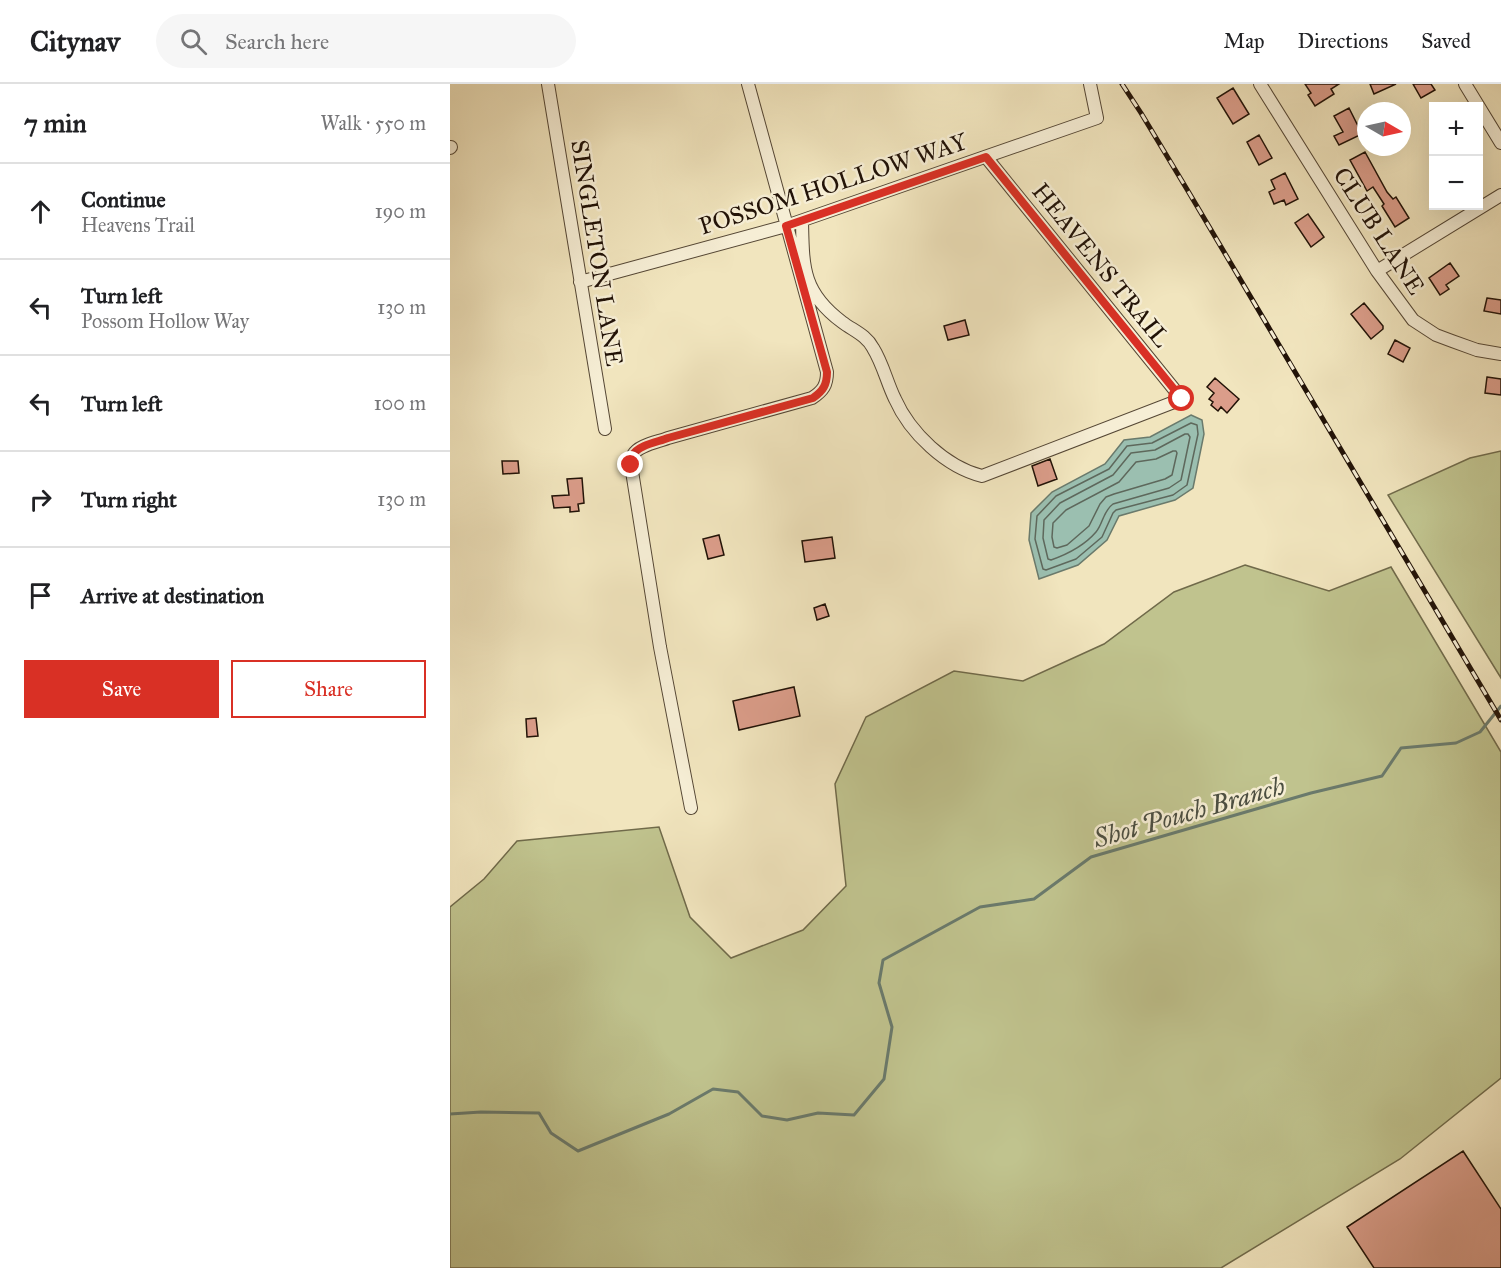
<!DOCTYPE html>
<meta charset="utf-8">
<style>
body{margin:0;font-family:"IM FELL Great Primer",serif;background:#f6f6f6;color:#202124}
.controls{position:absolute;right:18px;top:18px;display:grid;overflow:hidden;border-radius:0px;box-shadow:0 6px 24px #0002}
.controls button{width:54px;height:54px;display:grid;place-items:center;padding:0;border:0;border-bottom:2px solid #e0e0e0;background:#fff;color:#202124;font:30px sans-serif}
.compass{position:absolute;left:907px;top:18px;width:54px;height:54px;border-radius:50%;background:#fff;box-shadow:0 6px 24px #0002;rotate:99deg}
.stop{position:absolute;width:18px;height:18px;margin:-14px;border:4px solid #d93025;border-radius:50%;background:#fff}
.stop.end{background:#d93025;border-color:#fff;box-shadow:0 2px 6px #0008}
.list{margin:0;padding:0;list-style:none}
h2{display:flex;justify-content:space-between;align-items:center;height:78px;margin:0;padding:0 24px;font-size:26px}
h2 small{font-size:20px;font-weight:400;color:#757577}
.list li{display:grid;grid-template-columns:39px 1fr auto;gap:18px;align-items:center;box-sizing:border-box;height:96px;padding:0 24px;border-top:2px solid #e0e0e0}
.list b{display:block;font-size:22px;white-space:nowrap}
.list p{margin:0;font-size:20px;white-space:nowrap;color:#757577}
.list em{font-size:20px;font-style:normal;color:#757577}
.actions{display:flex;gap:12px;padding:18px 24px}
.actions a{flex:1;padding:14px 0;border:2px solid #d93025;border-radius:0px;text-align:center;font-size:21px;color:#d93025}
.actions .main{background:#d93025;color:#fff}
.icon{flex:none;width:33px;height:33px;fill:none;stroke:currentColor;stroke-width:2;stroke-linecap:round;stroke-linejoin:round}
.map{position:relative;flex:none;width:1051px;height:1184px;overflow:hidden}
header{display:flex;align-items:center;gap:36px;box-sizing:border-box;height:84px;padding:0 30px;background:#fff;border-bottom:2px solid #e0e0e0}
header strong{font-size:28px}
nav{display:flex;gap:33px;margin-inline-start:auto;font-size:21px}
.search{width:420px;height:54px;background:#f6f6f6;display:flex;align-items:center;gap:15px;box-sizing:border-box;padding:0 21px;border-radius:33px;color:#757577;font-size:22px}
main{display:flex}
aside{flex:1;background:#fff}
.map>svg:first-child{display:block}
</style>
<header>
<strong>Citynav</strong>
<div class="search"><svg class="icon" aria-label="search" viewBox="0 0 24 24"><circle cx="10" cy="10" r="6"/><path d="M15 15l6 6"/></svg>Search here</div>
<nav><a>Map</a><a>Directions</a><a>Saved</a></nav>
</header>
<main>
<aside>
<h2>7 min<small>Walk · 550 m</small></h2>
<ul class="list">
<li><svg class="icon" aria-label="ahead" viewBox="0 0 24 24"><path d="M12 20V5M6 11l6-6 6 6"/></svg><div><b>Continue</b><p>Heavens Trail</p></div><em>190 m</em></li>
<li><svg class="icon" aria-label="left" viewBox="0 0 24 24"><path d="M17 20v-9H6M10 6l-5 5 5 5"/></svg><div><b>Turn left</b><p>Possom Hollow Way</p></div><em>130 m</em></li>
<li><svg class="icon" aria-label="left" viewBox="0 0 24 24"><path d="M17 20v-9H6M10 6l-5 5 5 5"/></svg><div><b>Turn left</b></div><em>100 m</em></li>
<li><svg class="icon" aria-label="right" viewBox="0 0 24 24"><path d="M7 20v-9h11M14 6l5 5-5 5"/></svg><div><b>Turn right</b></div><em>130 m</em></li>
<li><svg class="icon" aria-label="arrive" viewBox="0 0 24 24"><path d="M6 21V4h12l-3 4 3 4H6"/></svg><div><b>Arrive at destination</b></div></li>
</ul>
<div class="actions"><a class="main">Save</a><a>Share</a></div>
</aside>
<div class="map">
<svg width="1051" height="1184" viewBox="0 0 1051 1184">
<rect width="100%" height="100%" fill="#f1e5be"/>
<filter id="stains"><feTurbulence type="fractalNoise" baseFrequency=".00333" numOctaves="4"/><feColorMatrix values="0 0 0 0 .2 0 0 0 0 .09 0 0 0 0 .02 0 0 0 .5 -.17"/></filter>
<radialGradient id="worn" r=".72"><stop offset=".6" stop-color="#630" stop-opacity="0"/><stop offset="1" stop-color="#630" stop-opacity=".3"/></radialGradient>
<path fill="#c0c38e" stroke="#706a4a" stroke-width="1.5" d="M1051 367V594L938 411 1020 374Z
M795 481 879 507 941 483 1051 668V994L950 1075 771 1184H0V823L34 795 67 757 209 743 240 833 281 874 353 846 396 802 385 700 416 633 504 587 573 597 654 560 724 508Z"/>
<path fill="#9bbfb0" stroke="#6a7a6c" stroke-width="1.5" d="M741 331 752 336 754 350 743 404 725 416 669 432 657 456 628 481 589 495 579 456 581 429 602 408 655 380 674 356 700 353Z"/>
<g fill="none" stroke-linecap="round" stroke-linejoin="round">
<path stroke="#5e685c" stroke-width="1.5" d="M741 339 747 341 748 350 737 401 723 411 666 426 663 429 652 453 626 475 596 486 593 485 585 455 587 432 606 412 659 385 677 362 702 359Z
M735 350H738L740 353 731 396 719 404 663 420C653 427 653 440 646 448 634 462 618 470 601 476L598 475 593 454 594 436 610 419 663 391 681 369 705 366Z
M723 367H726L727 369 722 391 715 395 664 410 656 413 650 420 639 442 617 461 607 464 604 463 602 453 603 439 616 426 669 398 686 378 706 375Z"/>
<path stroke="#6a7a6c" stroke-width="3" d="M0 1030 31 1028 89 1029 101 1049 128 1067 219 1030 263 1005 288 1008 312 1032 337 1036 368 1029 404 1031 434 995 442 943 429 899 433 876 530 823 584 815 641 773 861 709 932 692 951 664 1006 659 1030 648 1051 622"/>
</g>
<path fill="#db9d8a" stroke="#211207" stroke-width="1.5" d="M855 0H889L881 5 884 10 865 22 858 11 861 9Z
M920 0H946L924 10Z
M963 0H981L985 6 971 14Z
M783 4 799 30 783 40 767 14Z
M899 24 912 50 889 61 884 52 893 48 884 32Z
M809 51 822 74 809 81 797 58Z
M915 68 937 108 943 115 946 113 959 134 945 143 932 122 934 120 923 103 917 107 900 76Z
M835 89 848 115 836 121 834 116 824 120 819 108 825 105 821 96Z
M858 130 874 153 861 163 845 139Z
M1000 179 1009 192 996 201 999 205 990 211 979 194Z
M1037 214 1051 216V230L1034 227Z
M914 219 933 242V245L921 255 901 230Z
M515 236 519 251 498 256 494 242Z
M945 256 960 264 953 278 938 270Z
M1037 293 1051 295V311L1035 309Z
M765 294 789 315 777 329 771 323 768 327 761 321 763 318 759 315 764 309 757 303Z
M600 375 607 395 588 402 582 382Z
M52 377H68L69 389 53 390Z
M132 394 134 419 128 420 129 427 120 428V423L104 424 102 412 119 411 117 395Z
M269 451 274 471 258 475 253 455Z
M382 453 385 474 355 478 352 457Z
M375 520 379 532 367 536 364 524Z
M344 603 350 632 289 646 283 617Z
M86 634 88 652 77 653 76 635Z
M1013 1067 1051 1125V1184H924L897 1143Z"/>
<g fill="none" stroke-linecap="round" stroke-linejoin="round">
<defs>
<path id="minor" d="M98 0 155 345
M810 0 927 187 963 236 986 251 1002 257 1027 266 1051 270
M1015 0 1051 59
M0 64 1 63
M352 137C353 183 352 208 392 238 404 247 416 251 423 264 433 280 437 299 445 315 460 349 496 383 532 392L732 315 536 73
M927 187 1051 111
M130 198 336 142 647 34 640 0
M241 724 210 563 181 381C181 378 181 374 183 371 188 361 208 358 218 354L362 314C373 307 377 301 377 288L298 0"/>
</defs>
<use href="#minor" stroke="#554735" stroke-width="14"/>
<use href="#minor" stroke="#f6eed5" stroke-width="12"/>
<defs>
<path id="rail" d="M672 0 691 29 738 107 1051 636"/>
</defs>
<use href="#rail" stroke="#211207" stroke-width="5"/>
<use href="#rail" stroke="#f6eed5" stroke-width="3" stroke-dasharray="9" stroke-linecap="butt"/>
</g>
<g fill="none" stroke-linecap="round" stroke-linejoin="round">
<path stroke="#d93025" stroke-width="8" d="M181 381C181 378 181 374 183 371 188 361 208 358 218 354L363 314C373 307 377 301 377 288L336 142 536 73 732 315"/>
</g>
<g text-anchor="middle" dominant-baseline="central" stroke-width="5" stroke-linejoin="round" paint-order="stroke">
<g font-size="24" fill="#211207" stroke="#f6eed5">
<text transform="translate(383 100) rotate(-18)">POSSOM HOLLOW WAY</text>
<text transform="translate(929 147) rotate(57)">CLUB LANE</text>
<text transform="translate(147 169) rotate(81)">SINGLETON LANE</text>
<text transform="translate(651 181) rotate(51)">HEAVENS TRAIL</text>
</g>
<g font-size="26" font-style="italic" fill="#4c4f42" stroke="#f6eed5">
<text transform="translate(739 728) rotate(-16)">Shot Pouch Branch</text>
</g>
</g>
<rect width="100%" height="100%" filter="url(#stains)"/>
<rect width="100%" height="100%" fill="url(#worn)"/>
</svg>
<div class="controls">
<button>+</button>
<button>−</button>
</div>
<svg class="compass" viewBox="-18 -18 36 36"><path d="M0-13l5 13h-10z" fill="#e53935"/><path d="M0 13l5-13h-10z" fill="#757577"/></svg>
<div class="stop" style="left:732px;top:315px"></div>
<div class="stop end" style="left:181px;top:381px"></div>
</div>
</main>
